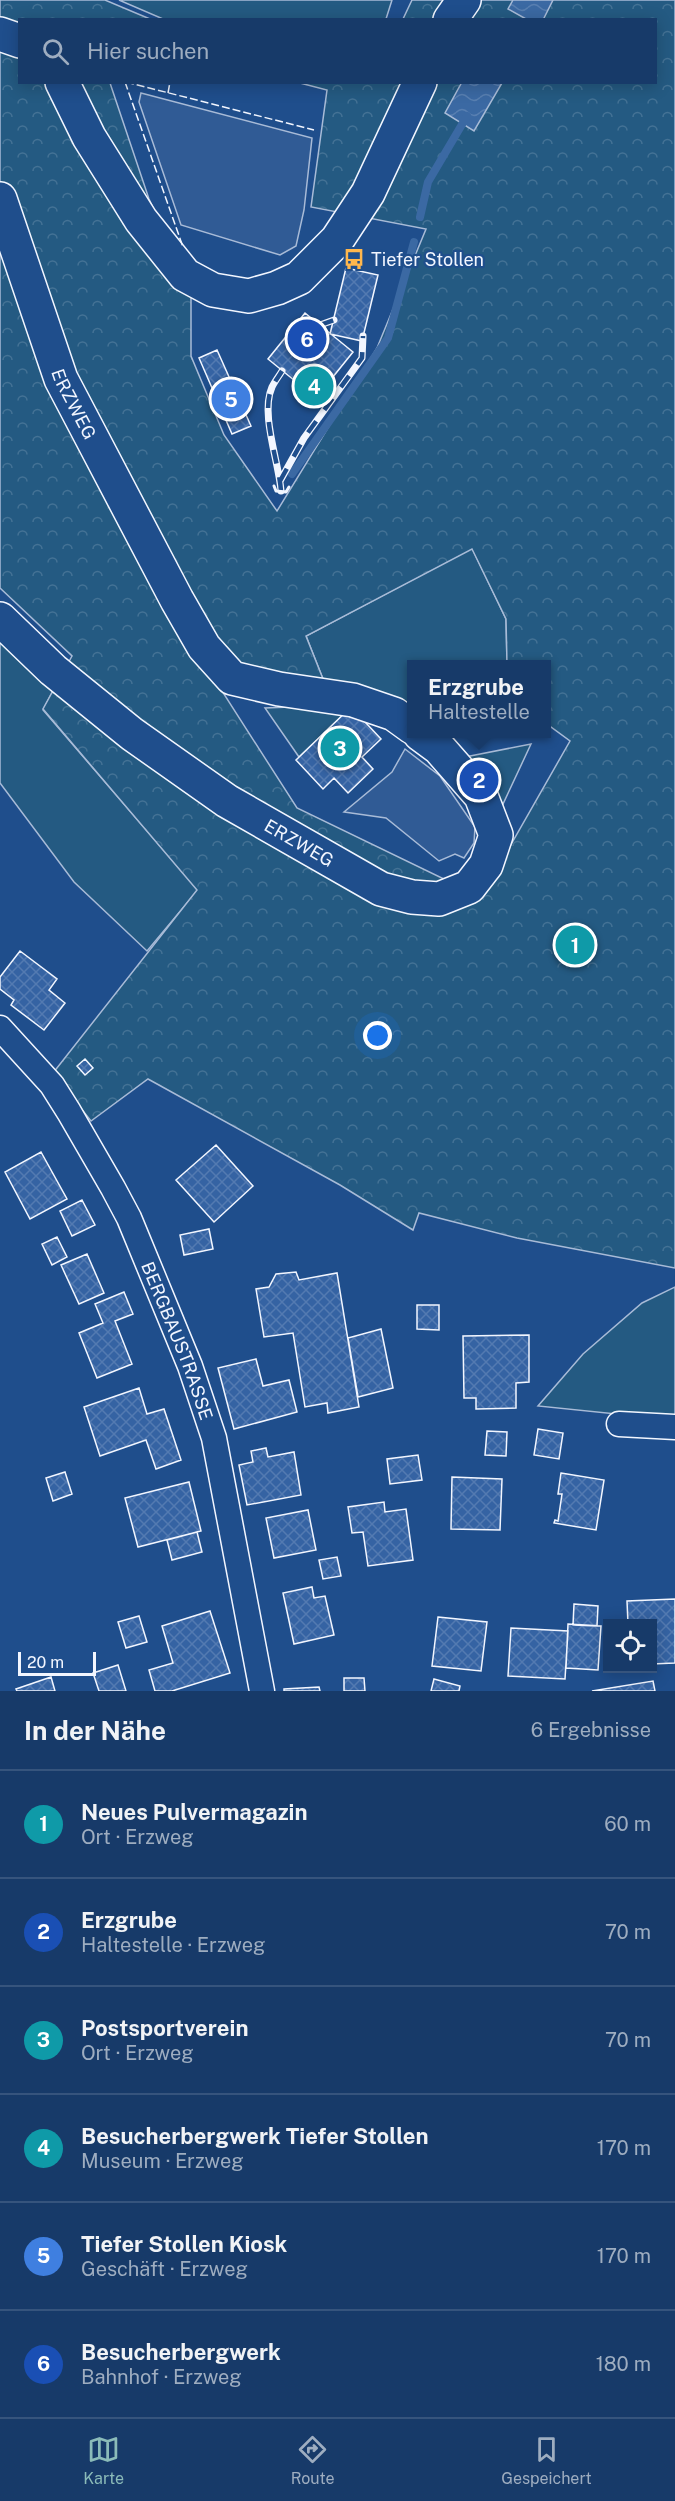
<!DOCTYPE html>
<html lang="de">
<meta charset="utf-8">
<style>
body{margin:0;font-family:"Public Sans",sans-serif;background:#244571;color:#f1f3f6}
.controls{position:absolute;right:18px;bottom:18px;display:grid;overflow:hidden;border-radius:0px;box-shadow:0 3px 15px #0003}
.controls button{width:54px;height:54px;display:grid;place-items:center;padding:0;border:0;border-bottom:2px solid #36547d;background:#173a69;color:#f1f3f6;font:30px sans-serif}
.scale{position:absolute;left:18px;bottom:15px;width:78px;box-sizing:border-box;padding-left:6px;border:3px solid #f2f6ff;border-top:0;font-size:16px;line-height:21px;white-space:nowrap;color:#f2f6ff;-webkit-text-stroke:4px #1f4e8c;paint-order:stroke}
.you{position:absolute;left:378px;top:1036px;width:21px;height:21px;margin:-15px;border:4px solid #fff;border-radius:50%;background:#1a73e8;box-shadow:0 0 0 9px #1a73e833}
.badge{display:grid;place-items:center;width:39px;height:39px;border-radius:50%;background:#8bbbb9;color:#fff;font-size:20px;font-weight:700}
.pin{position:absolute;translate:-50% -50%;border:3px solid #fff;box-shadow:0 2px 6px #0006}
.popup{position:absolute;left:407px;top:660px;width:144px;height:78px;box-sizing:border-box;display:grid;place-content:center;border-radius:0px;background:#173a69;filter:drop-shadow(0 2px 4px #0005);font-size:20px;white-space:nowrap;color:#9eadc0}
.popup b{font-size:22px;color:#f1f3f6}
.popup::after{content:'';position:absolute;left:50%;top:100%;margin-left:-12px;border:12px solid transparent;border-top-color:#173a69}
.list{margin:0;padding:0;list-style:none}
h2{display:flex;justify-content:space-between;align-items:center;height:78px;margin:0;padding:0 24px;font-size:26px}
h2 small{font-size:20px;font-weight:400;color:#9eadc0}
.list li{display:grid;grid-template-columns:39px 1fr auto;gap:18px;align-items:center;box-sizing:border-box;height:108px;padding:0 24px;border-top:2px solid #36547d}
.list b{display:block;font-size:22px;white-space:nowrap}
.list p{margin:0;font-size:20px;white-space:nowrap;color:#9eadc0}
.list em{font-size:20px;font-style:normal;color:#9eadc0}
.icon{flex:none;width:33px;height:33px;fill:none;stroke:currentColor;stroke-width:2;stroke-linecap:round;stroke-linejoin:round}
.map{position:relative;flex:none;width:675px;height:1691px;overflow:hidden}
.search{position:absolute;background:#173a69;box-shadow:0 3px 15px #0003;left:18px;right:18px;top:18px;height:66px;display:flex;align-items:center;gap:15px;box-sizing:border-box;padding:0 21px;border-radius:0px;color:#9eadc0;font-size:22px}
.sheet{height:726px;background:#173a69}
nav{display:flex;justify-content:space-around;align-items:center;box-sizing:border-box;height:84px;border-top:2px solid #36547d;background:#173a69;font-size:16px;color:#9eadc0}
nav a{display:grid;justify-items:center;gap:3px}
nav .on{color:#8bbbb9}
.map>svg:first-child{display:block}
</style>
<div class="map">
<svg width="675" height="1691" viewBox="0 0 675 1691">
<defs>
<pattern id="forest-crowns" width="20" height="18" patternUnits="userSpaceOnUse" patternTransform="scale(1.5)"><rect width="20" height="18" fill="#245a82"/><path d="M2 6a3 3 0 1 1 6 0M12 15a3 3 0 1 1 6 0" fill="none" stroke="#447295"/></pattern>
<pattern id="water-waves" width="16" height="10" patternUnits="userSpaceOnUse" patternTransform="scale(1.5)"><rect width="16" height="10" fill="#3b69a3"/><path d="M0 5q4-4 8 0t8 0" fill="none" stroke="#587fb1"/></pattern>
<pattern id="building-cross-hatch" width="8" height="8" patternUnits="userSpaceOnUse" patternTransform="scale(1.5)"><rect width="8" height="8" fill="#3563a3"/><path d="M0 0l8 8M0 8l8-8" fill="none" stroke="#537ab1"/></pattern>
</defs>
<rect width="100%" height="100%" fill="#1f4e8c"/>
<path fill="#245a82" stroke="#a8bbd7" stroke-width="1.5" d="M119 0H392L386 19H163Z
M472 548 506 619 507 664H412L411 707 327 689 306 636Z
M0 634 55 687 43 710 198 890 147 951 74 882 0 783Z
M314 706 346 712 299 757 265 708Z
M531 744 503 804 465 757Z
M675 1287V1420L538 1406 583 1354 642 1303Z"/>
<path fill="url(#forest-crowns)" stroke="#a8bbd7" stroke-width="1.5" fill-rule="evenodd" d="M0 0H105L150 19 20 20V82L110 83 149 199 191 290V356L224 435 277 511 377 348 426 229 311 207 327 90 300 83 656 82V20L403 19 412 0H675V1268L517 1238 419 1213 413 1230 340 1185 148 1079 91 1121 53 1073 197 890 43 709 72 656 0 588ZM472 549 506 619 507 664H546L547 724 570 741 481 897 297 808 213 677 327 689 306 636Z"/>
<path fill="#305b95" stroke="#a8bbd7" stroke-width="1.5" d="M141 93 312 138 304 210 296 246 280 255 181 225 139 102Z
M405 749 440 776 475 827 474 843 464 858 455 854 439 861 386 818 344 812 392 772Z"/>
<path fill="url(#water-waves)" stroke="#a8bbd7" stroke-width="1.5" d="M513 0H553L543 20 526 19 508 9Z
M462 82 502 83 474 131 445 113Z"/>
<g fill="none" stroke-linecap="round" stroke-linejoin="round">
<path stroke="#3b69a3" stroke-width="8" d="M420 217 428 182 467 116
M292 474 388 338 414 242"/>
</g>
<path fill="url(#building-cross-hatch)" stroke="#f2f6ff" stroke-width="1.5" d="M346 268 378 275 362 341 330 334Z
M305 313 353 352 316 398 268 359Z
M217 350 251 426 232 434 199 358Z
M351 707 381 739 362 757 373 769 348 793 334 778 323 789 296 760Z
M583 931 590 942 568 956 561 947Z
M20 951 57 979 49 990 65 1003 44 1030 11 1005 14 1000 0 989V977Z
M85 1059 93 1068 85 1075 77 1066Z
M216 1145 253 1186 214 1222 176 1180Z
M41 1152 67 1199 30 1219 5 1172Z
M82 1200 95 1225 72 1236 60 1211Z
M209 1229 213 1249 184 1255 180 1235Z
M57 1237 67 1257 52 1265 42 1244Z
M87 1254 104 1293 79 1304 61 1265Z
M296 1272 299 1280 337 1273 359 1407 328 1413 327 1403 305 1407 293 1333 264 1337 256 1289 269 1287 276 1274Z
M124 1292 133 1314 115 1321 132 1364 97 1378 79 1333 103 1323 95 1304Z
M417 1305H439V1330L417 1329Z
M381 1329 393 1388 358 1397 348 1338Z
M529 1335V1382L516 1383V1408L476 1409V1398H464L463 1336Z
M256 1359 263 1386 289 1380 297 1412 234 1429 218 1368Z
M139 1388 147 1414 164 1409 181 1460 156 1469 146 1440 100 1456 84 1407Z
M538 1429 563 1433 559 1459 534 1455Z
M487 1431 507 1432 506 1456 485 1455Z
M266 1448 268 1457 294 1452 301 1495 247 1505 239 1465 253 1462 251 1451Z
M418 1455 422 1480 390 1484 387 1459Z
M65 1472 72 1494 53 1501 46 1478Z
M561 1473 604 1480 596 1530 554 1523 555 1520 558 1521 562 1494H558Z
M452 1477 502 1479 500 1530 451 1529Z
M189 1482 201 1531 138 1547 125 1498Z
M384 1502 385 1512 406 1509 413 1560 368 1566 363 1532 352 1533 348 1507Z
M308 1510 316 1550 274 1558 266 1518Z
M197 1532 202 1552 172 1560 167 1540Z
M337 1557 341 1576 323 1579 319 1560Z
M312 1587 314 1598 325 1596 334 1635 294 1644 283 1593Z
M675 1599V1663L652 1664V1624H628L627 1601Z
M574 1604 598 1606 597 1626 573 1625Z
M210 1611 230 1673 172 1691H155L149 1670 173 1663 162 1626Z
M139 1616 147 1642 126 1648 118 1622Z
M438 1617 487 1622 481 1671 432 1666Z
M568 1624 601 1626 598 1670 566 1668Z
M511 1628 568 1631 565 1679 508 1676Z
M118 1665 126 1691H99L93 1673Z
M51 1677 55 1691H17L16 1689Z
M344 1678H364L365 1691H344Z
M434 1679 460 1686 459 1691H431Z
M653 1681 655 1691H592Z
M319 1687 320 1691H284V1689Z"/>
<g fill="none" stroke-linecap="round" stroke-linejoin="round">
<defs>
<g id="street">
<path id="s1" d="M0 1028 52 1085 69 1112 113 1188 129 1218 190 1366 214 1438 262 1691"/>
<path d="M619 1424 675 1427"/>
</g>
<g id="secondary">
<path d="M450 20 464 0"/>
<path d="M0 34 20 41"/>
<path d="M62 82 89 137 141 220 185 275 213 290 249 296 277 288 299 278 337 240 368 193 420 82"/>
<path id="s2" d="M0 199 61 379 177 600 204 647 232 678 279 689 353 700 394 714 412 727"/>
<path id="s3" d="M0 619 53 670 132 734 227 801 381 889 412 897 439 899 469 887 486 865 496 835 481 796 439 748 420 734"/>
</g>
</defs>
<use href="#street" stroke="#f2f6ff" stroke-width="27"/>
<use href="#secondary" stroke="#f2f6ff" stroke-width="36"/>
<use href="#street" stroke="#1f4e8c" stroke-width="24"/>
<use href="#secondary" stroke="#1f4e8c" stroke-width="33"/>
<defs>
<path id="rail" d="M320 325 334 320
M280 481 304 438 362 358 363 336
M281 491C279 462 260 414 272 387 275 381 279 376 282 371"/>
</defs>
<use href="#rail" stroke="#f2f6ff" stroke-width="7"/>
<use href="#rail" stroke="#1f4e8c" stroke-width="4.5" stroke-dasharray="14" stroke-linecap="butt"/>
<path stroke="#f2f6ff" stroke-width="1.5" stroke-dasharray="8 3" stroke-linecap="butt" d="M125 82 183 247
M126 82 314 130
M168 93 170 82"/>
<path stroke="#f2f6ff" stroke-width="3" d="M274 486 276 491 286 492 289 487"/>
</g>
<defs>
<symbol id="bus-bare" viewBox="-9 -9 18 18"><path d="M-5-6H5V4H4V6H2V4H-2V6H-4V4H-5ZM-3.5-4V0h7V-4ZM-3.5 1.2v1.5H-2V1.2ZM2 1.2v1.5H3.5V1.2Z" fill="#ffb74d" stroke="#1f4e8c" stroke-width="2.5" paint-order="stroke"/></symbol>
</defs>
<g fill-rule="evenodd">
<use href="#bus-bare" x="339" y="244" width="30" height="30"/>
</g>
<g text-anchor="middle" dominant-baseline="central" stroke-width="4.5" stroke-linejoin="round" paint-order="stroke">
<g font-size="18" fill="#f2f6ff" stroke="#1f4e8c" text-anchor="start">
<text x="371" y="259">Tiefer Stollen</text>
</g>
<g font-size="18" fill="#f2f6ff" stroke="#1f4e8c">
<text stroke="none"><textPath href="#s2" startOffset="218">ERZWEG</textPath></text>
<text stroke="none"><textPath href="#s3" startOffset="375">ERZWEG</textPath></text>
<text stroke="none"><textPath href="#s1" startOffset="363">BERGBAUSTRASSE</textPath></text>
</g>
</g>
</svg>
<div class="controls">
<button><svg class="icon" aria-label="locate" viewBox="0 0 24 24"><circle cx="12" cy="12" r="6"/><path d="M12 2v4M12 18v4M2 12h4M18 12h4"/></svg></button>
</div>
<div class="scale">20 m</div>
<div class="you"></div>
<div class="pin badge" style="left:575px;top:945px;background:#0f9aa8">1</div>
<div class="pin badge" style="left:479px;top:780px;background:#1a4fb4">2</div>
<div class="popup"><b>Erzgrube</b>Haltestelle</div>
<div class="pin badge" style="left:340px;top:748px;background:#0f9aa8">3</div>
<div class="pin badge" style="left:314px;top:386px;background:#0f9aa8">4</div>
<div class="pin badge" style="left:231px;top:399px;background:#3f7fe0">5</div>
<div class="pin badge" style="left:307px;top:339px;background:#1a4fb4">6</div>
<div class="search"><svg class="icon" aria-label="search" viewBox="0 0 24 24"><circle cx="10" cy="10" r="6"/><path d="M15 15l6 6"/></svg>Hier suchen</div>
</div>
<section class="sheet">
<h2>In der Nähe<small>6 Ergebnisse</small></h2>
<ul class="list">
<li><span class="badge" style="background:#0f9aa8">1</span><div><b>Neues Pulvermagazin</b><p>Ort · Erzweg</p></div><em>60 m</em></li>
<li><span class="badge" style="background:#1a4fb4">2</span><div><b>Erzgrube</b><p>Haltestelle · Erzweg</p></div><em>70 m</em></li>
<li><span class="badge" style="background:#0f9aa8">3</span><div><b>Postsportverein</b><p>Ort · Erzweg</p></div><em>70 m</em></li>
<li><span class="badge" style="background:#0f9aa8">4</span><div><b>Besucherbergwerk Tiefer Stollen</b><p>Museum · Erzweg</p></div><em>170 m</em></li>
<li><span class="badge" style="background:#3f7fe0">5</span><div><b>Tiefer Stollen Kiosk</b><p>Geschäft · Erzweg</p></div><em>170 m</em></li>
<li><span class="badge" style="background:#1a4fb4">6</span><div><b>Besucherbergwerk</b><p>Bahnhof · Erzweg</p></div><em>180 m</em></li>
</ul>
</section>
<nav>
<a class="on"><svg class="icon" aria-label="map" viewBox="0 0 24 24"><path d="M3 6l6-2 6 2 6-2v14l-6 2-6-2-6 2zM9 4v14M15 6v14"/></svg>Karte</a>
<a><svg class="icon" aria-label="directions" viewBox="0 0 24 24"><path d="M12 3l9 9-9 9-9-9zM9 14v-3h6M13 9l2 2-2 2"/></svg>Route</a>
<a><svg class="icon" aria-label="saved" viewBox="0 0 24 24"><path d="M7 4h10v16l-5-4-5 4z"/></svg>Gespeichert</a>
</nav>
